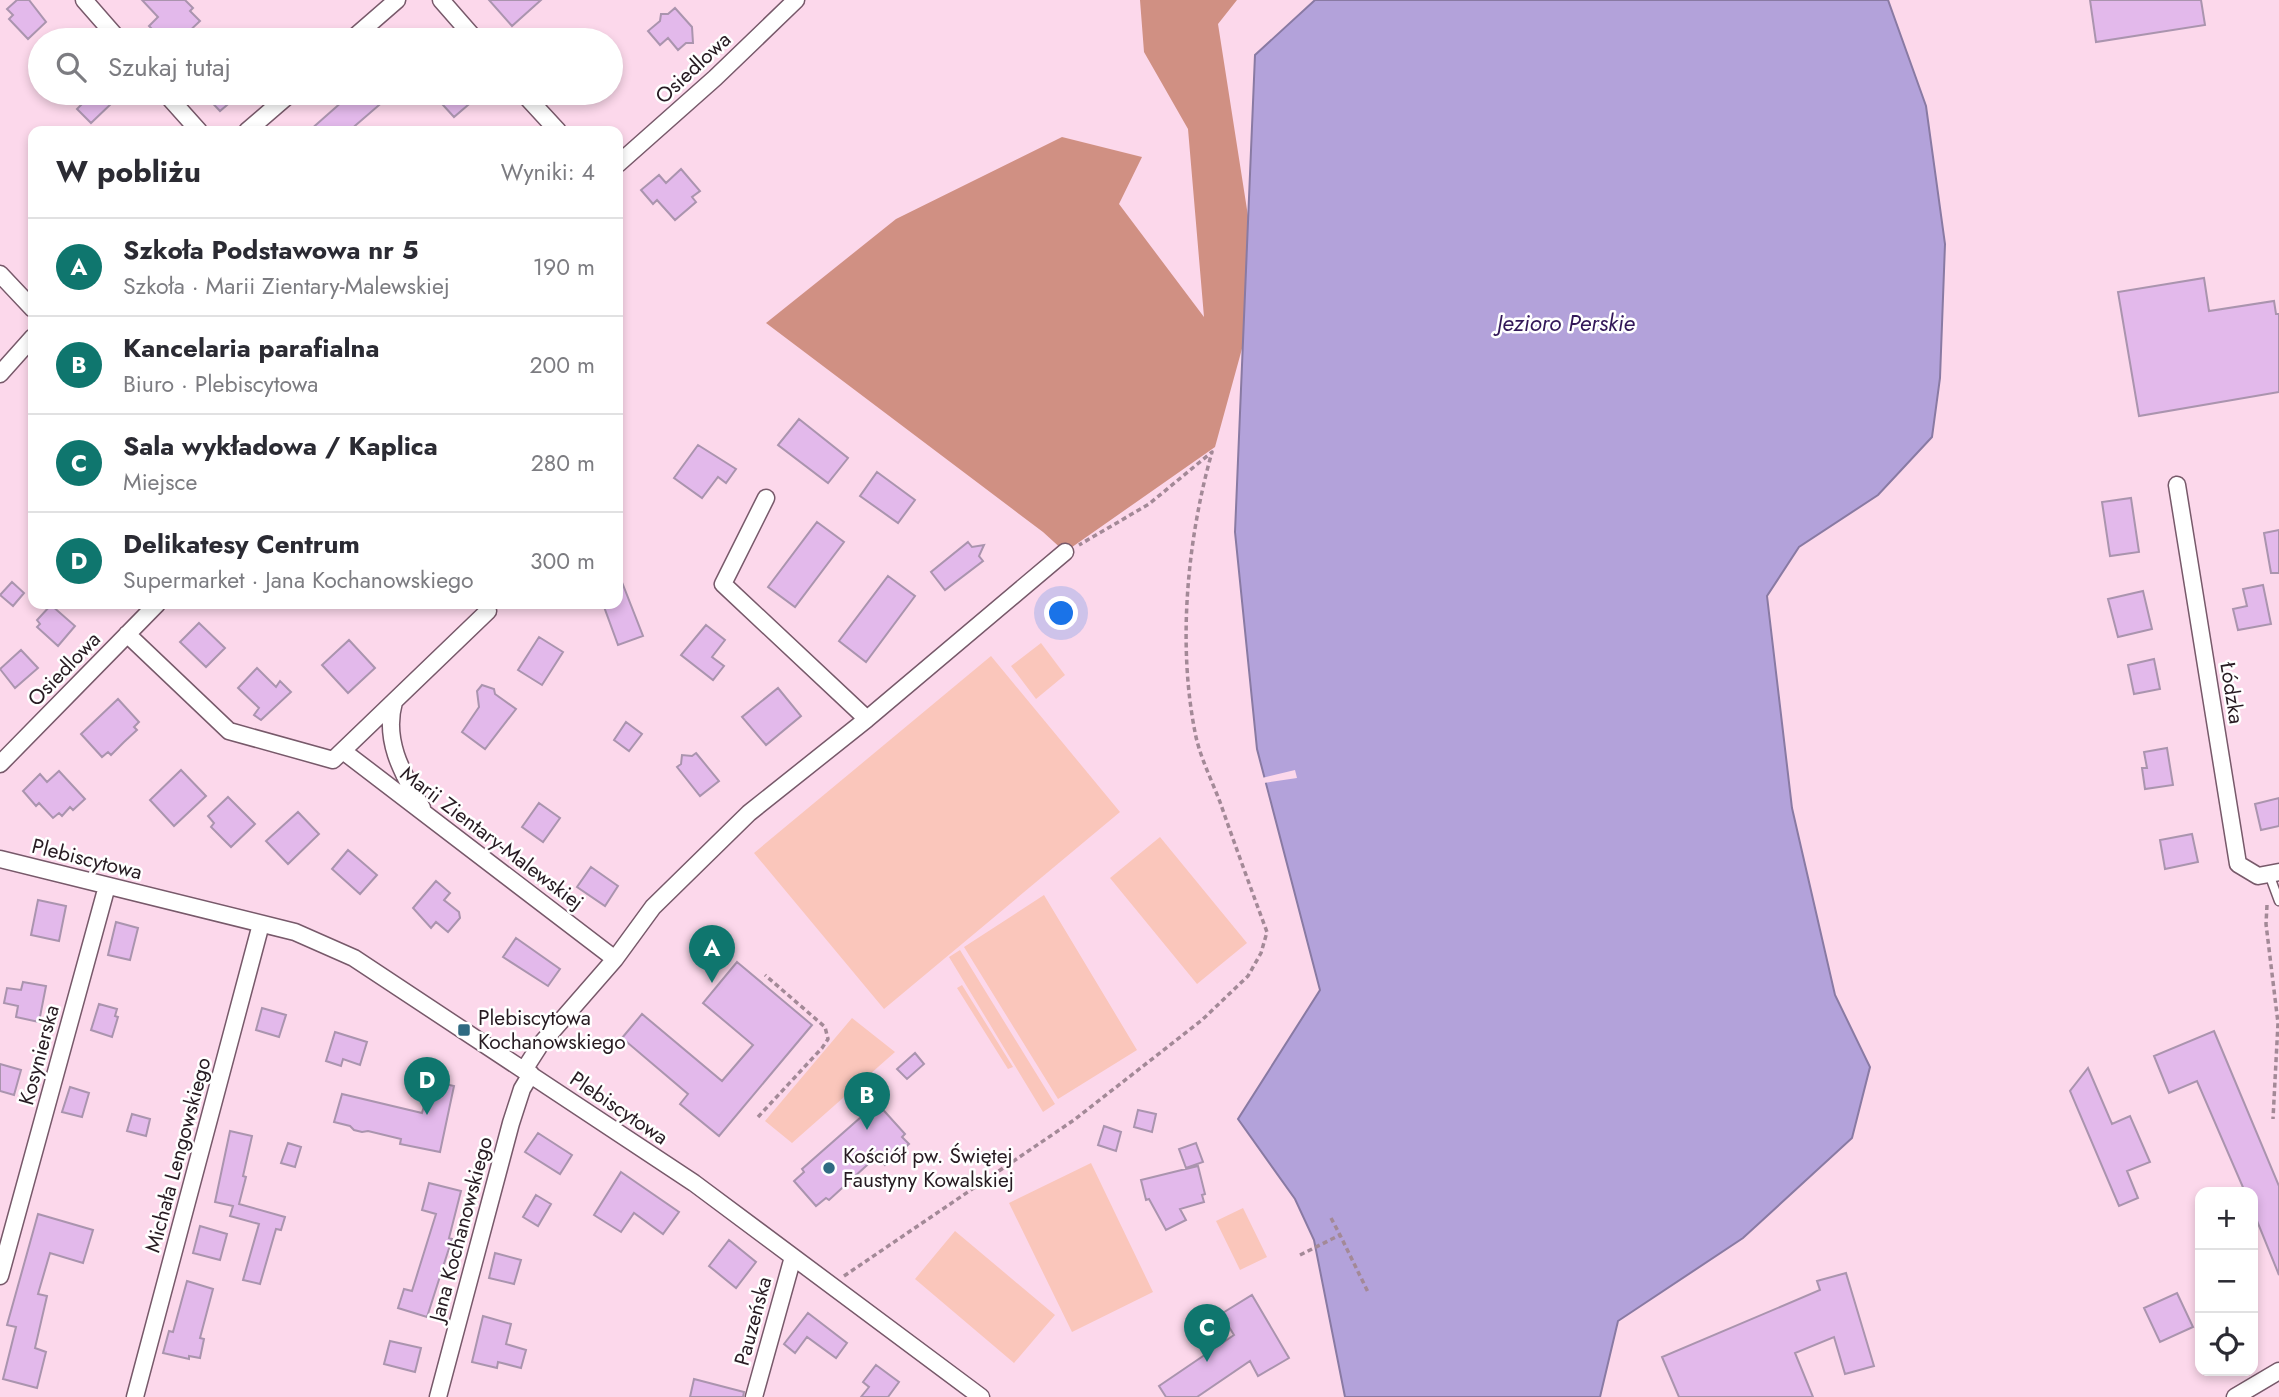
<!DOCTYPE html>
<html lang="pl">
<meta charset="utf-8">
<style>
body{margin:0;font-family:Jost,sans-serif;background:#f7f7f7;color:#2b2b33}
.controls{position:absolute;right:21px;bottom:21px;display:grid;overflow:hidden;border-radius:14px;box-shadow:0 4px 10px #0003}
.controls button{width:63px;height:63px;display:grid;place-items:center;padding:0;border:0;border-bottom:2px solid #e1e1e2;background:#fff;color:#2b2b33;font:35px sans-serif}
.you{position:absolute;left:1062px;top:614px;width:24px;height:24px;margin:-18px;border:5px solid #fff;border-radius:50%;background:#1a73e8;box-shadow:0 0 0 10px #1a73e833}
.badge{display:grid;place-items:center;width:46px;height:46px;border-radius:50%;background:#0f766e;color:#fff;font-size:23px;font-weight:700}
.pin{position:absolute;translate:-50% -58px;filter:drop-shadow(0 2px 4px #0008)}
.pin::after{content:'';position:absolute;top:37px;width:24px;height:21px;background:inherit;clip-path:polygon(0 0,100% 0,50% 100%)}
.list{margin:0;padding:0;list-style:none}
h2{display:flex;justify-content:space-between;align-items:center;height:91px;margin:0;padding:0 28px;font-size:30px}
h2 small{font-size:23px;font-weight:400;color:#7c7c81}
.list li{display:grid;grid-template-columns:46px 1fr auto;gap:21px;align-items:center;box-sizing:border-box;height:98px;padding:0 28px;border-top:2px solid #e1e1e2}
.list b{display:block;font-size:26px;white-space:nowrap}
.list p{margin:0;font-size:23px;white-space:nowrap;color:#7c7c81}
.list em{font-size:23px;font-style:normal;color:#7c7c81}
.icon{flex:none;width:38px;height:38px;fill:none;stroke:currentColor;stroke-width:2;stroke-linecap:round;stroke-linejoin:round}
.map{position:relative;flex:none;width:2279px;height:1397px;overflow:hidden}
.search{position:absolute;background:#fff;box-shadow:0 4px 10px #0003;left:28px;top:28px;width:595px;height:77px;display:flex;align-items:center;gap:18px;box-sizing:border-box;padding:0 24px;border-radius:38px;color:#7c7c81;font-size:26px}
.panel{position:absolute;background:#fff;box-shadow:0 4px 10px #0003;left:28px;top:126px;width:595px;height:483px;border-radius:14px}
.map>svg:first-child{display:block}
</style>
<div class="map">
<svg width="2279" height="1397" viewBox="0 0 2279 1397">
<rect width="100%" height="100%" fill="#fcd8eb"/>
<path fill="#fac6bb" d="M1041 643 1065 675 1036 699 1011 666Z
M991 656 1120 812 884 1009 754 853Z
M1160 837 1247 943 1197 984 1110 878Z
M1044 895 1137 1050 1058 1099 964 947Z
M960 950 1055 1104 1043 1112 949 957Z
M962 985 1013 1067 1008 1069 957 988Z
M852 1018 895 1052 792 1143 765 1121Z
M1091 1163 1153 1292 1072 1332 1009 1203Z
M1243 1208 1267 1257 1240 1270 1216 1221Z
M955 1231 1055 1315 1014 1363 915 1279Z"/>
<path fill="#d09083" d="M1140 0H1237L1218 24 1248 216 1243 345 1215 447 1065 552 1043 532 766 323 896 219 1062 137 1142 157 1119 204 1204 317 1188 129 1144 52Z"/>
<path fill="#b3a2da" stroke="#897aa3" stroke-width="2" d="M1315 0H1888L1926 106 1945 244 1940 378 1932 437 1878 495 1799 547 1767 596 1792 808 1835 995 1870 1067 1852 1138 1743 1238 1618 1321 1600 1397H1345L1314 1240 1295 1199 1238 1119 1320 990 1257 749 1235 532 1255 55Z"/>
<path fill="#fcd8eb" d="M1295 770 1297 778 1264 783 1262 778Z"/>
<path fill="#e3b9eb" stroke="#aa94ae" stroke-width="2" d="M17 0H29L46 22 28 39 9 19 13 15 7 9Z
M142 0H185L193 8 190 11 200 21 180 40 169 30 161 38 149 26 158 17Z
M489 0H541L512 26Z
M2090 0H2201L2205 25 2096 42Z
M675 8 692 27 693 43H686L678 50 668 38 660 45 648 31 660 21 661 14H668Z
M78 93H104L113 102 91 123 77 109 86 100Z
M203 93H241L220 111Z
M352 93H393L349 131H309Z
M432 93H482L454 117Z
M681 169 700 191 692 197 696 202 675 220 657 200 653 204 641 190 659 175 666 183Z
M2204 278 2209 311 2274 301 2276 314H2279V392L2139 416 2118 292Z
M799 419 848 458 828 483 778 445Z
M698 445 736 469 726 483 718 477 702 498 674 478Z
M877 472 915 500 898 523 860 496Z
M2131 498 2139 552 2110 556 2102 502Z
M817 522 844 542 795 607 768 587Z
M2279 530V573H2271L2264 533Z
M968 542 972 547 984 545 979 556 983 561 945 590 931 572Z
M618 572 643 636 618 645 603 604H618Z
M888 576 915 596 866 662 839 641Z
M12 582 24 593 13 606 0 595Z
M2263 585 2271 624 2238 630 2233 609 2247 606 2243 589Z
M2143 591 2152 629 2118 637 2108 599Z
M51 605 75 626 58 646 37 627 40 624 37 620Z
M199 623 225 648 206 667 180 642Z
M706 625 725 640 712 657 724 666 713 680 681 655Z
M539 637 563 652 542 685 518 670Z
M349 640 375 668 348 693 322 665Z
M21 650 38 668 15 688 0 669Z
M2154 659 2160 689 2134 694 2128 665Z
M257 668 276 687 280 681 291 692 261 720 254 715 259 708 238 688Z
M482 685 494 689 495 694 516 709 485 749 462 732 479 707 477 691Z
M778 688 801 716 766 745 742 717Z
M118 699 139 722 134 727 137 730 124 742 111 755 108 752 102 757 81 734Z
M626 722 642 734 629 751 614 740Z
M2167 748 2173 785 2145 789 2142 768H2147L2144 752Z
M696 753 719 781 700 796 677 767 681 764 682 755 692 756Z
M181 770 206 796 174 826 150 800Z
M59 771 85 799 73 810 70 807 62 816 59 813 53 818 39 803 36 806 23 791 40 774 47 782Z
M228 797 255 824 231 847 211 827 214 823 208 816Z
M2279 798V826L2261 830 2255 804Z
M539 803 560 818 543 842 522 827Z
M298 812 319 834 288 864 266 841Z
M2192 834 2198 862 2165 869 2160 840Z
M348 850 377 875 360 894 332 869Z
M591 867 618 886 605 906 577 887Z
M436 881 450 893 444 900 459 912 460 918 448 932 436 922 431 928 413 908Z
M38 900 66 906 59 941 31 935Z
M116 922 138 928 130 960 108 955Z
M516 938 560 969 548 986 503 957Z
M737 962 812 1025 719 1136 680 1104 688 1094 622 1038 642 1014 722 1081 753 1045 703 1003Z
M23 982 46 986 39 1022 16 1017 18 1006 4 1003 7 988 21 990Z
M99 1004 117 1009 115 1016 118 1017 112 1037 91 1030Z
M262 1008 286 1015 279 1037 256 1030Z
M2214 1031 2279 1186V1275L2253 1211V1192H2245L2197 1081 2169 1093 2154 1056Z
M335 1032 367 1042 360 1065 343 1059 341 1066 326 1061Z
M915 1053 924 1064 907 1079 897 1069Z
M0 1064 21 1070 14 1095 0 1091Z
M2088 1068 2112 1124 2130 1116 2150 1162 2127 1171 2138 1198 2119 1206 2070 1091Z
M431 1081 454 1086 440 1152 400 1144 401 1139 368 1131 362 1132 354 1130 350 1126 334 1122 342 1094 422 1113Z
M70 1087 89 1093 82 1117 62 1112Z
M877 1103 905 1134 902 1137 909 1144 885 1165 877 1156 829 1200 826 1198 816 1206 794 1181 804 1172 802 1169Z
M1138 1110 1156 1114 1152 1132 1134 1127Z
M132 1114 150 1119 146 1136 127 1131Z
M1104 1126 1121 1132 1116 1151 1098 1145Z
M230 1131 252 1136 243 1176 246 1177 239 1204 285 1217 281 1230 276 1229 260 1284 243 1280 259 1224 230 1216 233 1206 215 1202Z
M538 1133 572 1155 560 1174 525 1152Z
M288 1143 301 1147 295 1167 281 1163Z
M1196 1143 1203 1162 1186 1168 1179 1149Z
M1198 1166 1205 1194 1202 1195 1204 1202 1180 1209 1186 1220 1166 1230 1149 1199 1146 1200 1141 1180Z
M621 1172 679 1212 663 1234 634 1213 621 1232 594 1215Z
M429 1183 461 1191 449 1238 452 1239 427 1317 398 1308 404 1289 412 1291 436 1214 422 1210Z
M536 1195 551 1204 538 1226 523 1217Z
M38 1214 93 1230 83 1263 50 1253 38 1294 47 1296 35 1348 46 1352 37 1388 3 1379 16 1327 7 1325Z
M200 1226 227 1234 220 1260 193 1253Z
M729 1240 756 1262 736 1288 709 1266Z
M495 1253 521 1260 514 1284 489 1278Z
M1846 1273 1874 1366 1845 1374 1834 1337 1795 1353 1813 1397H1679L1662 1357 1820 1290 1817 1281Z
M187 1281 213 1289 200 1338 204 1339 200 1358 189 1356V1359L163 1353 169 1331 173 1332Z
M2177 1293 2193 1327 2160 1342 2144 1308Z
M1252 1295 1289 1358 1258 1376 1250 1361 1197 1397H1166L1159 1386 1234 1335 1221 1314Z
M808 1313 847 1343 836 1358 807 1337 795 1353 784 1344Z
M483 1316 511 1324 506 1344 526 1350 521 1368 498 1362 497 1368 472 1362Z
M390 1341 421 1348 415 1372 384 1364Z
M876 1365 899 1382 888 1397H861L869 1387 863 1382Z
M694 1379 744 1392 743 1397H690Z"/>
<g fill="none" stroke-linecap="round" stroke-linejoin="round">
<defs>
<path id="lane" d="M2269 874 2279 901"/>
<path id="street" d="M84 0 119 40
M441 0 476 40
M351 40 397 0
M165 93 199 131
M523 93 558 131
M247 131 291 93
M618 164 715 78 796 0
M0 274 33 309
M0 374 33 337
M2177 485 2238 864 2258 876 2279 872
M766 498 723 584 867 719
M127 634 229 731 333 760 488 611
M394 702C383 741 403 774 422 808
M343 751 615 959
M0 764 157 604
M0 859 295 932 354 958 694 1183 981 1397
M524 1070 540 1045 615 959 653 907 749 813 867 719 1065 552
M0 1276 107 886
M135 1397 261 924
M438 1397 511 1123 522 1089 531 1074
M754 1397 793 1257
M2235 1397 2279 1371"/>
</defs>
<use href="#lane" stroke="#77596a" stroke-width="11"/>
<use href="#street" stroke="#77596a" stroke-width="19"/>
<path stroke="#a38997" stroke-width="3.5" stroke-dasharray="5 3.5" stroke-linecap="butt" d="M2267 905 2266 924 2278 1023 2273 1119
M758 1117 822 1048 828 1039 825 1027 765 975
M1331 1218 1340 1235
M1300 1255 1340 1235 1368 1292
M844 1276 1074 1120 1202 1020 1248 976 1261 953 1267 932C1251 889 1235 845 1220 802 1212 781 1201 759 1196 737 1177 647 1187 540 1212 452L1149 504 1079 545"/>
<use href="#lane" stroke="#fff" stroke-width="8"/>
<use href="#street" stroke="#fff" stroke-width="16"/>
</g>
<g fill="#2f6a82" stroke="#fff" stroke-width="2.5">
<rect x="457" y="1023" width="14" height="14" rx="3.5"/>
<circle cx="829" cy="1168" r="7"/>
</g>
<g text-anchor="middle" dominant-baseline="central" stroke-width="5" stroke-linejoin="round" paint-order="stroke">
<g font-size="21" fill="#271b22" stroke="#fff">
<text transform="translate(693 68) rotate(-43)">Osiedlowa</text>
<text transform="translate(64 669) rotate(-46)">Osiedlowa</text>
<text transform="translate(2232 693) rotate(81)">Łódzka</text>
<text transform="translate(492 838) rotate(37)">Marii Zientary-Malewskiej</text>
<text transform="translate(87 859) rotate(14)">Plebiscytowa</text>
<text transform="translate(39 1055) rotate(-75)">Kosynierska</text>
<text transform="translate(619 1108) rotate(34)">Plebiscytowa</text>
<text transform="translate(178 1155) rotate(-75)">Michała Lengowskiego</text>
<text transform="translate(461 1229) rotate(-75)">Jana Kochanowskiego</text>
<text transform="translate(753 1321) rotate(-75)">Pauzeńska</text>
</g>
<g font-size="21" fill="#271b22" stroke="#fff" text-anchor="start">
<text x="478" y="1018">Plebiscytowa<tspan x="478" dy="24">Kochanowskiego</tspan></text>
<text x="843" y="1156">Kościół pw. Świętej<tspan x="843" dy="24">Faustyny Kowalskiej</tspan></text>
</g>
<g font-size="23" font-style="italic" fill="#321758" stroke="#fff">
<text x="1566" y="323">Jezioro Perskie</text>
</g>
</g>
</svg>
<div class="controls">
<button>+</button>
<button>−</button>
<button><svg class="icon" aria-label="locate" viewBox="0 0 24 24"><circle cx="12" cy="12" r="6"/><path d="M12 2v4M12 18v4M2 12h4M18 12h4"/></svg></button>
</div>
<div class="you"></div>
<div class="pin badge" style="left:712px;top:983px">A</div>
<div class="pin badge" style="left:867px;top:1130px">B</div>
<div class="pin badge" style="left:1207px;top:1362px">C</div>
<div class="pin badge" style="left:427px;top:1115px">D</div>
<div class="search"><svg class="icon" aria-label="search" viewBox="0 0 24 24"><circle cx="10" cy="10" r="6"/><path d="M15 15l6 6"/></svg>Szukaj tutaj</div>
<section class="panel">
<h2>W pobliżu<small>Wyniki: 4</small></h2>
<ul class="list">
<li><span class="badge">A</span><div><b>Szkoła Podstawowa nr 5</b><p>Szkoła · Marii Zientary-Malewskiej</p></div><em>190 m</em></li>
<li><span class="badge">B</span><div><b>Kancelaria parafialna</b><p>Biuro · Plebiscytowa</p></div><em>200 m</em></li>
<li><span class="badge">C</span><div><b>Sala wykładowa / Kaplica</b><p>Miejsce</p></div><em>280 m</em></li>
<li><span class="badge">D</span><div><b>Delikatesy Centrum</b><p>Supermarket · Jana Kochanowskiego</p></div><em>300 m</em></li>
</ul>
</section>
</div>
